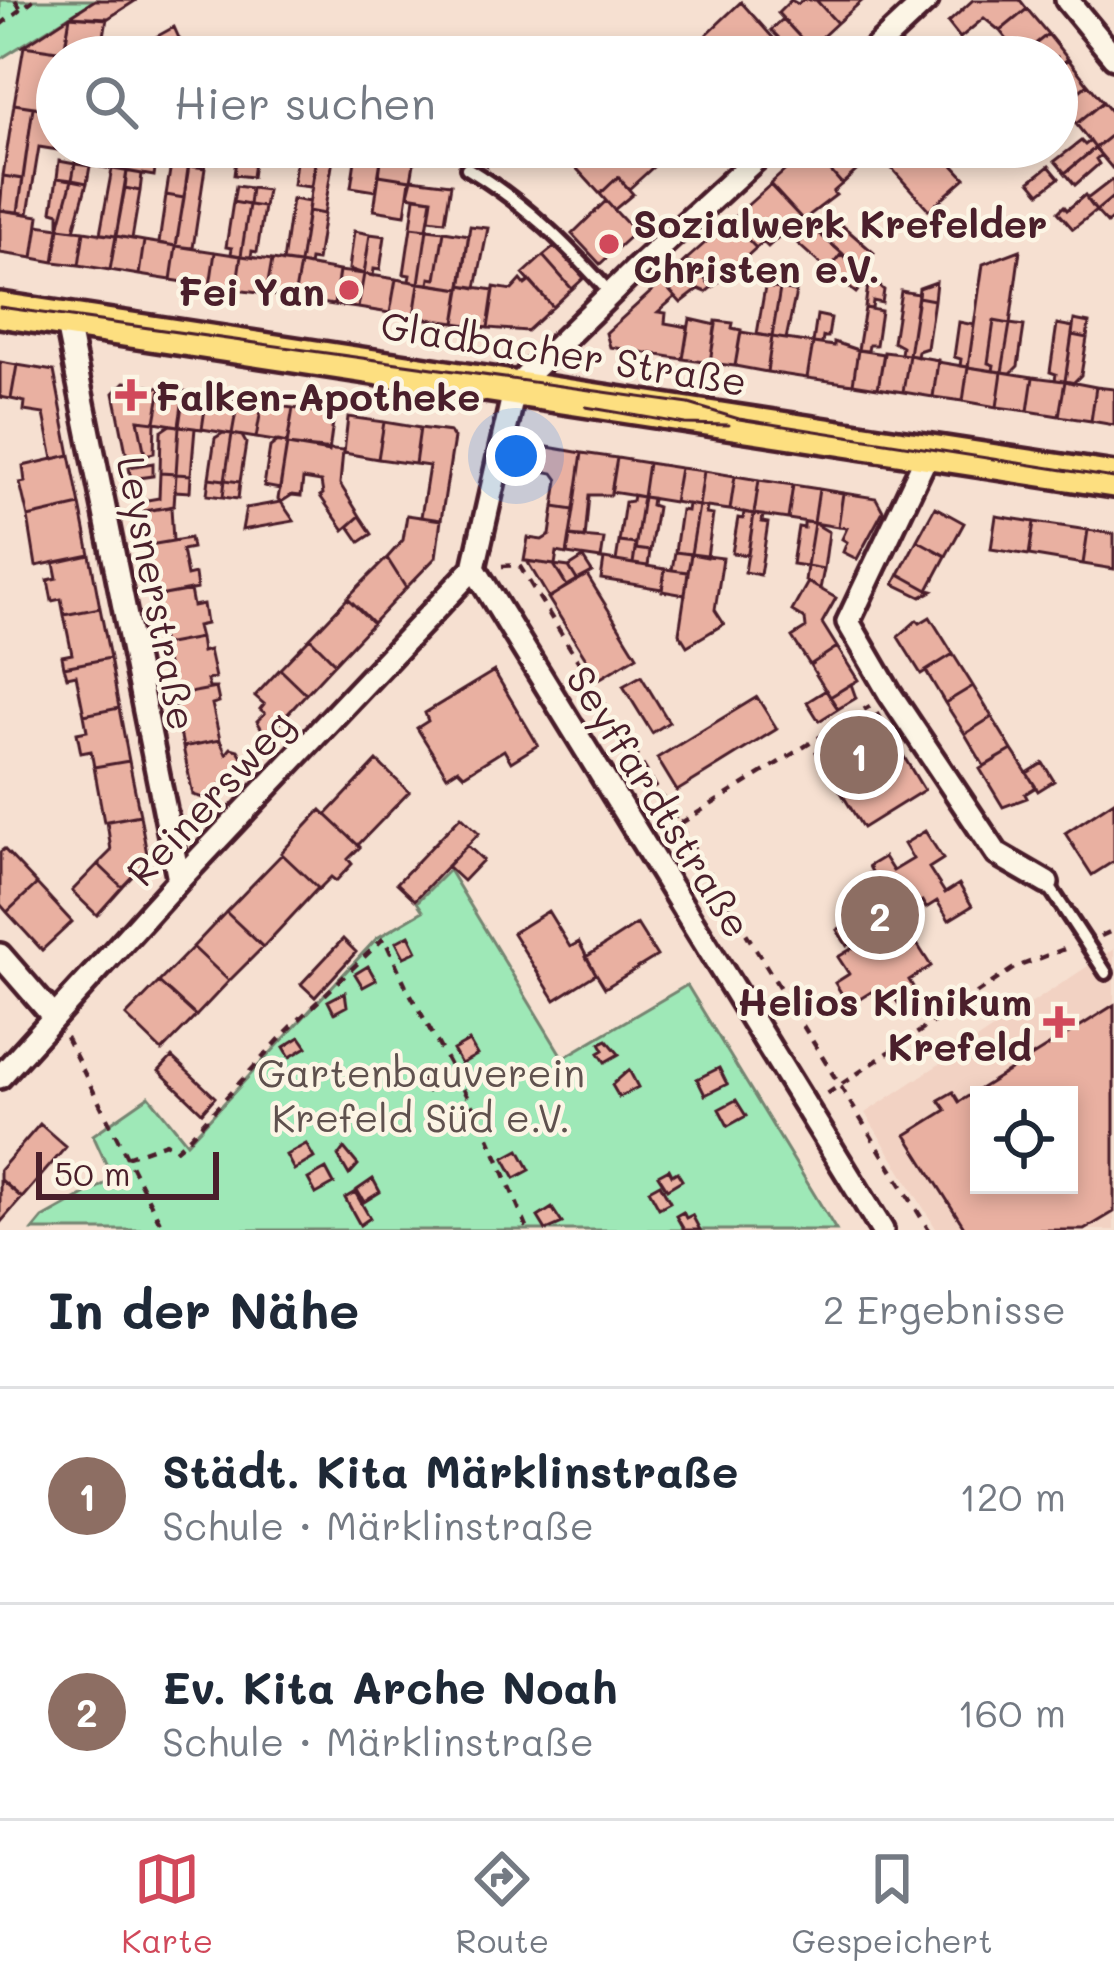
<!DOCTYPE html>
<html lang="de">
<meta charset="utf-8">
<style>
body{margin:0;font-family:Mali,sans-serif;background:#f2f2f3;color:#1f2937}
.controls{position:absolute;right:36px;bottom:36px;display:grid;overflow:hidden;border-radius:0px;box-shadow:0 6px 18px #0003}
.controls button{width:108px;height:108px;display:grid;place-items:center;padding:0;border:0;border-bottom:3px solid #e0e1e3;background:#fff;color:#1f2937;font:60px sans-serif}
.scale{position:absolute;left:36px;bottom:30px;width:183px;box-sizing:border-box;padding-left:12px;border:6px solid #4a1f2b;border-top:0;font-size:33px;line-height:42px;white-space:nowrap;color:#4a1f2b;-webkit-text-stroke:9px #fcf5e5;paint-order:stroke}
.you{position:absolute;left:516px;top:456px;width:42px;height:42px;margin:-30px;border:9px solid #fff;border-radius:50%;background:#1a73e8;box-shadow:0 0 0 18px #1a73e833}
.badge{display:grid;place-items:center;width:78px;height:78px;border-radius:50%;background:#d1495b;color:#fff;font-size:39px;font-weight:700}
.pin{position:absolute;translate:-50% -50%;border:6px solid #fff;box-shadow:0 3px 12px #0006}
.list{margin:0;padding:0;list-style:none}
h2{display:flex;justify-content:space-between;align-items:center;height:156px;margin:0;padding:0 48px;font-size:51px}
h2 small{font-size:39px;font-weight:400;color:#747a83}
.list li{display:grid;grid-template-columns:78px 1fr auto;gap:36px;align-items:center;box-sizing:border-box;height:216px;padding:0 48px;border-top:3px solid #e0e1e3}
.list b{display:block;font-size:45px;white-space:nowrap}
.list p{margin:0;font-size:39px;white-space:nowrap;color:#747a83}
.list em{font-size:39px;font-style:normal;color:#747a83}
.icon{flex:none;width:66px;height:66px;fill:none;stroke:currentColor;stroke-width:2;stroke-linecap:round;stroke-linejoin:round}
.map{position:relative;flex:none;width:1114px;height:1230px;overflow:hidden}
.search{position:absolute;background:#fff;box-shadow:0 6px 18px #0003;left:36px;right:36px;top:36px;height:132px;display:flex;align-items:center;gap:30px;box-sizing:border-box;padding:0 42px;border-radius:66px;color:#747a83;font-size:45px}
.sheet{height:588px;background:#fff}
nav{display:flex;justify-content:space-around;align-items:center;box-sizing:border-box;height:168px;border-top:3px solid #e0e1e3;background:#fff;font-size:33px;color:#747a83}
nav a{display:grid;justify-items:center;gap:6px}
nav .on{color:#d1495b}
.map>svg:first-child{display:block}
</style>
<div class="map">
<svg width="1114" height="1230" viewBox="0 0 1114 1230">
<rect width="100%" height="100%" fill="#f6e0d1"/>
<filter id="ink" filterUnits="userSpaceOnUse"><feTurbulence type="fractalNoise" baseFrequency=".00833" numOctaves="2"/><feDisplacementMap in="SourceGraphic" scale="24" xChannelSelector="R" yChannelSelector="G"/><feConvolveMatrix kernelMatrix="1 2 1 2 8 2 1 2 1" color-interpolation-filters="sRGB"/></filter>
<g filter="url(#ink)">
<path fill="#f2d2c3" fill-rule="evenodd" d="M1114 949V1230H937L865 1113ZM979 1095H1069V1185H979Z"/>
<path fill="#9ee8b7" stroke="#748471" stroke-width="3" d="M0 0H95L0 59Z
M449 870 563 1058 687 985 836 1230H33L43 1218 113 1179 93 1135 149 1096 187 1143 377 938 423 911 417 902Z"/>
<path fill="#e9b0a1" stroke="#4a1f2b" stroke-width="3" fill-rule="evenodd" d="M95 0H134L135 1 107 19 70 16Z
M791 0 798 4 803 0H816L837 23 810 48 778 13Z
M816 0H863L837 23Z
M973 0H1020L1027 9 1000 31 984 18 960 38 948 23Z
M741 2 775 40 778 37 771 30 783 19 810 48 800 57H728L707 34Z
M1027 9 1048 34 1020 56 1000 31Z
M70 16 64 52 24 46Z
M70 16 107 18 101 54 65 49Z
M174 27 183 47 194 41 202 57H164L154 38Z
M604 34 625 57H579Z
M1048 34 1068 59 1057 68V57L1020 56Z
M712 40 728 57H693Z
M24 46 64 52 63 57H57L55 110 14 104Z
M1068 59 1088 84 1061 106 1057 101V68Z
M1088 84 1103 102 1076 124 1061 106Z
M1103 102 1114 115V133L1095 148 1076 124Z
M14 104 33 107 23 179 3 176Z
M33 107 57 110V147H77L76 153 39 147 28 214 18 212Z
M1114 133V166L1112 168 1095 148Z
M1081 141 1085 145 1090 141 1095 148 1065 173 1055 161Z
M77 147 93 148 90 166 75 164Z
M104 147 157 155 154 176 101 167Z
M159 147H192L189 161 157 155Z
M192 147H208L205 168 189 166Z
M299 147H318L315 163 296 161Z
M318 147H335L324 214 308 211Z
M357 147H383L376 191 351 187Z
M383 147H417L411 180 379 175Z
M482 147H493L499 154 487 166 480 162Z
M557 147H675L629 189 618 177 600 194Z
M941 147 940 151 965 178 929 210 877 152 842 184 810 148Z
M810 148 842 184 833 192 836 195 803 220 770 184Z
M1095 148 1101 155 1096 159 1099 164 1075 185 1065 173Z
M237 153 255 155 252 177 234 175Z
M172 158 189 161 184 198 166 195Z
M59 161 75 164 72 180 57 178Z
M296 161 315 163 311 187 293 185Z
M75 164 90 166 87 183 72 180Z
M189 166 205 168 193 248 176 246Z
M1049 166 1059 178 1040 193 1030 181Z
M112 169 127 171 116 236 100 234Z
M127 171 142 174 140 191 125 188Z
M379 175 410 180 405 215 374 210Z
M3 176 23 179 18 212 0 210Z
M618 177 633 194 614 210 600 194Z
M57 178 72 180 59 228V213L52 211Z
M412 179 451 184 445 221 429 219 432 199 408 195Z
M1113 179 1114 196 1096 211 1087 199Z
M72 180 87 183 74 230 59 228Z
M770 185 800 217 768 247 763 242 756 248 730 221Z
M236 186 251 188 249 205 233 202Z
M125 188 140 191 132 239 116 236Z
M251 188 267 190 264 207 249 205Z
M166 195 184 198 176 246 159 243Z
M1085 195 1096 211 1073 229 1058 212 1064 206 1067 210Z
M1114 196V217L1107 223 1096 211Z
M415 197 432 199 427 229 411 227Z
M292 199 309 202 300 264 283 262Z
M606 201 635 232 600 264 572 234Z
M233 202 249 205 241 256 231 254 232 248 226 247Z
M249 205 264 207 257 252 252 251 251 257 241 256Z
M0 210 39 216 33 258 0 253Z
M308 211 324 214 317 261 310 260 309 266 300 264Z
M829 214 874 253 860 269 815 230Z
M730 221 756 248 713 287 687 259Z
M38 225 59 228 54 262 33 258Z
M470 226 488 228 476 288 461 285Z
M411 227 427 229 419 283 409 281 410 275 404 274Z
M59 228 84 231 79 265 54 262Z
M813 228 842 253 828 271 798 244Z
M427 229 444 231 436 279 430 278 429 284 419 283Z
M84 231 116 236 110 270 79 265Z
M354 231 370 234 364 274 349 269Z
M444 231 469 235 461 289 429 284 430 278 436 279Z
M370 234 385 236 380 270 374 269 373 276 364 274Z
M116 236 144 241 139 275 110 270Z
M144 241 176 246 171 280 139 275Z
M176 246 215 252 210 286 171 280Z
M555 246 584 278 572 289 543 256Z
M1020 250 1010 324 994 321 988 363 994 365 993 371 968 367 983 264Z
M215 252 241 256 236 290 210 286Z
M841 255 869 277 856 293 828 271Z
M241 256 272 260 266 294 236 290Z
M543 256 572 289 553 307 523 274Z
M687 259 712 287 706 292 699 289 681 303 662 282Z
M272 260 300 264 294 299 266 294Z
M300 264 339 271 334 305 294 299Z
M339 271 364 274 358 308 334 305Z
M364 274 396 279 390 313 358 308Z
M869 277 884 290 882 303 873 301 872 309 865 308Z
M396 279 419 283 414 317 390 313Z
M521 280 525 285 530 281 553 307 527 331 488 328 494 287 512 290Z
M662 282 675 297 658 312 666 313 665 323 688 327 683 359 610 347 606 333Z
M936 282 934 300 918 297 919 288Z
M419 283 461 289 455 323 414 317Z
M461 285 494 290 488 328 455 323Z
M765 287 780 289 772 337 757 334Z
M780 289 796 292 786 339 772 337Z
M901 291 918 294 909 355 901 354 902 347 893 342Z
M918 297 934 300 927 348 918 351 917 357 909 355Z
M865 308 881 311 876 345H869L868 351 858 350Z
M817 315 831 318 828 337H823L822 344 813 343Z
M690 319 716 325 710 363 683 359Z
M1074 320 1089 323 1087 338 1072 335Z
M716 321 733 323 732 328 741 330 735 366 710 363Z
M994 321 1010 324 1002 372 993 371 994 365 988 363Z
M959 322 974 325 968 367 960 366 961 359 954 357Z
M1010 324 1024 326 1018 366 1011 373 1002 372Z
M1057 324 1073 327 1065 381 1055 380 1056 374 1050 372Z
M741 332 772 337 767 372 735 366Z
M1072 335 1087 338 1081 375 1073 383 1065 381Z
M772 337 813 343 807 378 767 372Z
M834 342 858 350 853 384 807 378 813 343 834 346Z
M858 350 884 354 878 388 853 384Z
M884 352 909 355 903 392 878 388Z
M909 355 938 360 933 397 903 392Z
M0 362 17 365 11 399 0 397Z
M938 362 968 367 963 401 933 397Z
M17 365 54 371 70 455 53 459 44 414 24 411 25 402 11 399Z
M968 367 1002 372 997 407 963 401Z
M1002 372 1033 377 1028 411 997 407Z
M1033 377 1065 381 1059 416 1028 411Z
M1065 381 1096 387 1091 421 1059 416Z
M125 382 161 388 155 422 138 420 145 455 127 457 114 393Z
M1096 387 1114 389V425L1091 421Z
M161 388 184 391 179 426 155 422Z
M184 391 207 395 202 429 179 426Z
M207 395 238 400 232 434 202 429Z
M238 400 262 404 256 438 232 434Z
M262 404 293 408 287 443 256 438Z
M293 408 334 415 329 452 287 445Z
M348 417 384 422 378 459 344 453Z
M138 420 155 422 154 453 145 455Z
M384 422 420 428 415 464 378 459Z
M170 425 179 426 176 474 160 473 161 431Z
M179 426 195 428 191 475 176 474Z
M420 428 450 432 454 438 441 520 421 517 429 466 415 464Z
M223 433 232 434 225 480 209 478 215 438Z
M232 434 242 436 246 443 240 482 225 480Z
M278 441 287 443 280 489 264 486 270 447Z
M287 445 343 451 340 484 360 516 344 530 320 496 323 494 321 482 303 479 301 496 292 495 281 502 278 499Z
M542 446 582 453 574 510 554 507 558 480 553 473 538 470Z
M582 453 617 458 611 495H589L585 539 570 536Z
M70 455 80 505 28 517 20 483 25 482 23 466Z
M617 458 648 463 643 497 611 492Z
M153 463V476L131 479 129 467Z
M648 463 680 468 674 502 643 497Z
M680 468 704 471 699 506 674 502Z
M704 471 735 476 730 510 699 506Z
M160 473 176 474 174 506 138 512 136 502 159 498Z
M176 474 191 475 190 492 175 491Z
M735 476 759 480 754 514 730 510Z
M209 478 225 480 223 497 207 495Z
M225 480 240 482 238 499 223 497Z
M759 480 793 485 788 519 754 514Z
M793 485 819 489 814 523 788 519Z
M819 489 843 493 838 527 814 523Z
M843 493 876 498 883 511 857 559 843 552 847 542 842 539 847 528 838 527Z
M633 495 643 497 636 544 619 542 625 502 632 501Z
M643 497 652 498 651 505 657 507 650 551 635 549Z
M281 502 294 521 242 530 246 508Z
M688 504 699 506 691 554 675 552 681 510 687 511Z
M80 505 90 555 36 566 28 517Z
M699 506 707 507 706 514 713 515 707 557 691 554Z
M171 507 173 541 144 546 138 512Z
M554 507 574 510 567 554 557 552 555 565 524 561 528 538 542 540 550 535Z
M935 507 964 523 946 556 917 540Z
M744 512 754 514 748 555 732 553 738 518 743 519Z
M754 514 763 515 762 522 768 523 760 575 745 572Z
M407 515 441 520 436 557 406 588 387 558 403 540Z
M360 516 372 534 360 542 349 526Z
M996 516 1034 522 1029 555 991 549Z
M804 522 814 523 807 566 792 564 798 527 804 528Z
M1034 522 1088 530 1083 564 1029 555Z
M814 523 829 532 824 569 807 566Z
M1088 530 1114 534V569L1083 564Z
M570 536 604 539 601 559 567 554Z
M190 538 192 548 182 550 187 576 195 574 197 589 154 597 144 546Z
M917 540 946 556 928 590 899 574Z
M619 542 636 544 633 564 616 561Z
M635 549 650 551 648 566 633 564Z
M675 552 691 554 688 572 672 570Z
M691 554 723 558 715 610 724 624 687 646 679 633Z
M90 555 100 608 64 615 61 599 52 601 48 580 57 578 54 563Z
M387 558 406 588 373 623 347 598Z
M583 558 592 572 577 580 569 567Z
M604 559 665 569 662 589 601 579Z
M527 561 554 565 567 586 549 598Z
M554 565 569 567 577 580 567 586Z
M807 566 824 569 820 589 805 581Z
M665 569 688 572 685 595 662 591Z
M899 574 928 590 932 591 921 597 894 584Z
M587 575 637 656 599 679 548 598Z
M808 582 836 598 822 623 837 647 810 665 792 637 806 628 805 619 792 611Z
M190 590 193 606 203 604 206 624 197 626 200 638 163 645 154 597Z
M348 598 373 623 335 663 310 638Z
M100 608 110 658 64 667 62 656 72 654 64 615Z
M930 617 953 654 921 674 898 637 917 620 920 623Z
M200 638 202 652 209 650 215 678 207 680 209 688H216L173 696 163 645Z
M310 638 335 663 306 694 280 669Z
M837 647 858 680 830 697 810 665Z
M953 654 973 686 945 703 926 671Z
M110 658 119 708 84 715 76 675 67 677 64 667Z
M280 669 306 694 270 733 263 731 257 721 265 713 260 709 264 704 255 696Z
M494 671 538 745 511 762 504 750 464 775 458 769 447 776 417 728 428 721 425 713Z
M641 676 669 722 652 733 623 686Z
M851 684 856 698 838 709 830 697Z
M973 686 992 717 965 734 945 703Z
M216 688 219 702 212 704 220 740 183 747 173 696Z
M826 690 838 709 819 721 807 702Z
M757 697 777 729 677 791 657 758Z
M119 708 129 761 94 767 91 751 81 753 77 733 87 731 84 715Z
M878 714 924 790 863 828 816 752Z
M992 717 1012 750 984 766 965 734Z
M220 740 226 754 231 748 238 750 244 760 207 799 193 795 183 747Z
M1012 750 1036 787 1025 794 1027 798 1003 807 980 769Z
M129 761 140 815 104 822 94 767Z
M377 761 409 792 358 845 326 815Z
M1043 763 1054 781 1038 791 1027 773Z
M1114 801V861L1092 875 1065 833Z
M321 810 360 847 348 859 352 864 336 881 331 877 319 889 281 853Z
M140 815 148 860 122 887 98 864 111 851 107 821Z
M461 816 479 833 415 900 397 883Z
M925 831 943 859 929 868 945 893 959 884 972 906 949 920 937 901 926 908 922 901 892 920 890 927 900 944 912 936 931 966 909 980 916 992 898 1003 894 997 888 1001 879 987 855 1002 851 996 845 999 835 983 849 974 838 957 856 946 853 942 847 946 837 930 851 921 847 915 872 900 876 907 881 904 875 893 868 897 858 881 872 872 869 866 884 857 893 871 913 859 904 844Z
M467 845 483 860 463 881 447 866Z
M4 849 37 884 7 912 0 904V852Z
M282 854 318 888 263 947 226 912Z
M98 864 122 887 97 915 72 891Z
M37 884 72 922 42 950 7 912Z
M548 911 570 947 579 942 596 974 555 1000 513 933Z
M226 912 263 947 229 981 193 947Z
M637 924 657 956 605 988 586 957Z
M409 935 417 951 404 957 396 942Z
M343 939 356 952 315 997 301 984Z
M193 947 229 981 196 1016 159 982Z
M368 966 376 980 363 987 355 974Z
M159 982 196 1016 162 1051 126 1016Z
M345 992 347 1006 334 1013 328 1001Z
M1114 1005V1212L1084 1230H966L906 1135 946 1110 939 1100 953 1092 959 1102ZM979 1095H1069V1185H979Z
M300 1037 307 1047 290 1057 284 1047Z
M607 1040 619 1054 605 1062 599 1053 604 1050 600 1043Z
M469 1041 477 1055 461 1064 453 1050Z
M172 1057 215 1097 202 1112 159 1071Z
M719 1068 727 1084 705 1095 697 1079Z
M439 1070 446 1081 427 1092 421 1081Z
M629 1070 638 1087 619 1097 612 1085Z
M736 1100 746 1116 728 1126 719 1109Z
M40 1124 66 1147 22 1198 0 1179V1170Z
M306 1144 314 1158 294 1170 286 1155Z
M344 1148 358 1165 349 1175 338 1156Z
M519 1150 530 1170 515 1178 504 1158Z
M326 1169 334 1184 316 1194 308 1179Z
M669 1169 672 1175 677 1172 682 1180 667 1189 658 1175Z
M0 1179 22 1198 0 1223Z
M373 1179 380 1192 364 1202 357 1190Z
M660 1184 670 1202 659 1208 649 1190Z
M355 1192 370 1218 360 1225 345 1198Z
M552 1208 562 1223 546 1230 538 1217Z
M683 1212 686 1218 692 1215 700 1230H684L676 1216Z"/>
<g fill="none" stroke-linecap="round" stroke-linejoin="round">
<defs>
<path id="lane" d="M467 168C525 203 565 243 610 293
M1047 883 1106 973"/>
<path id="street" d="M1067 0 1114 57
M866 57 927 0
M769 147 636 269 515 387 474 568 882 1230
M66 319 179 880
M929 451 848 622 890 694 997 854 1047 883
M0 955 54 1017
M0 1077 179 880 474 568"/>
<path id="primary" d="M0 310 1114 480"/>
</defs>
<use href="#lane" stroke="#4a1f2b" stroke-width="20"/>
<use href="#street" stroke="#4a1f2b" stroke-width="30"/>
<use href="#primary" stroke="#4a1f2b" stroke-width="42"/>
<path stroke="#4a1f2b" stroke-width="4.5" stroke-dasharray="9 9" stroke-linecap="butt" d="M15 0 21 9 33 0
M0 25 21 9
M502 566 519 565 929 1230
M665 833 870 706
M1101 936 1114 930
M66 1037 164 1230
M827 1094 1014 968 1067 948
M126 1157 166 1143 175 1150 190 1137 287 1031 384 938 406 986 487 1133 528 1230"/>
<use href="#lane" stroke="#fcf5e5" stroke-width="10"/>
<use href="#street" stroke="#fcf5e5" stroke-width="21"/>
<use href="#primary" stroke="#fddf80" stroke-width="33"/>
<path stroke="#4a1f2b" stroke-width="3" d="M0 307 689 404 739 419 1114 478
M586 407 685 424 729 425"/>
</g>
</g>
<g fill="#d1495b" stroke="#fcf5e5" stroke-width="4.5">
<circle cx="609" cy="244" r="12"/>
<circle cx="349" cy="290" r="12"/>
<path d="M125 377h12v12h12v12h-12v12h-12v-12h-12v-12h12z"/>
<path d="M1053 1004h12v12h12v12h-12v12h-12v-12h-12v-12h12z"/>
</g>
<g text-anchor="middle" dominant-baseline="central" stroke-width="9" stroke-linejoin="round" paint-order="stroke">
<g font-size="39" font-weight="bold" fill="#4a1f2b" stroke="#fcf5e5" text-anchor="start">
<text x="633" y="222">Sozialwerk Krefelder<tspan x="633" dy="45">Christen e.V.</tspan></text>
<text x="325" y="290" text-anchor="end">Fei Yan</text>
<text x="155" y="395">Falken-Apotheke</text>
<text x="1032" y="1000" text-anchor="end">Helios Klinikum<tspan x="1032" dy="45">Krefeld</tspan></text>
</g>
<g font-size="39" fill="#4a1f2b" stroke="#fcf5e5">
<text transform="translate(564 352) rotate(9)">Gladbacher Straße</text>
<text transform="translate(158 593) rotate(79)">Leysnerstraße</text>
<text transform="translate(209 797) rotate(-47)">Reinersweg</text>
<text transform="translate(660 801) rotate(58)">Seyffardtstraße</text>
</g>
<g font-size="39" fill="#5f514e" stroke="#fcf5e5">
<text x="421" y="1071">Gartenbauverein<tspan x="421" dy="45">Krefeld Süd e.V.</tspan></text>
</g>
</g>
</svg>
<div class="controls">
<button><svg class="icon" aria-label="locate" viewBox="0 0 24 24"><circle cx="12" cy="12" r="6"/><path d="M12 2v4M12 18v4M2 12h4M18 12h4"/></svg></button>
</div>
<div class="scale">50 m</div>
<div class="you"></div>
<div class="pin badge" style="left:859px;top:755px;background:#8d6e63">1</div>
<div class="pin badge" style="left:880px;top:915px;background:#8d6e63">2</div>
<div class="search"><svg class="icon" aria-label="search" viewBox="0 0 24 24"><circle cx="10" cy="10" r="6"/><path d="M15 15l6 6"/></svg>Hier suchen</div>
</div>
<section class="sheet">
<h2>In der Nähe<small>2 Ergebnisse</small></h2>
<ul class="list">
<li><span class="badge" style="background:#8d6e63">1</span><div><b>Städt. Kita Märklinstraße</b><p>Schule · Märklinstraße</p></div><em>120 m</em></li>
<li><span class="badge" style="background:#8d6e63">2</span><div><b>Ev. Kita Arche Noah</b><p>Schule · Märklinstraße</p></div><em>160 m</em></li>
</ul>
</section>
<nav>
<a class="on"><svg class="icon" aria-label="map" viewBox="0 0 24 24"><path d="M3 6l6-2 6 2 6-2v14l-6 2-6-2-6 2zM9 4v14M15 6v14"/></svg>Karte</a>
<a><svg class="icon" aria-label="directions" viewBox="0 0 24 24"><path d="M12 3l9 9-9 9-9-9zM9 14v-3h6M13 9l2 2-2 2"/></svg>Route</a>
<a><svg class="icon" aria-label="saved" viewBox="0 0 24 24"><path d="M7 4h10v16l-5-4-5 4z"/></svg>Gespeichert</a>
</nav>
